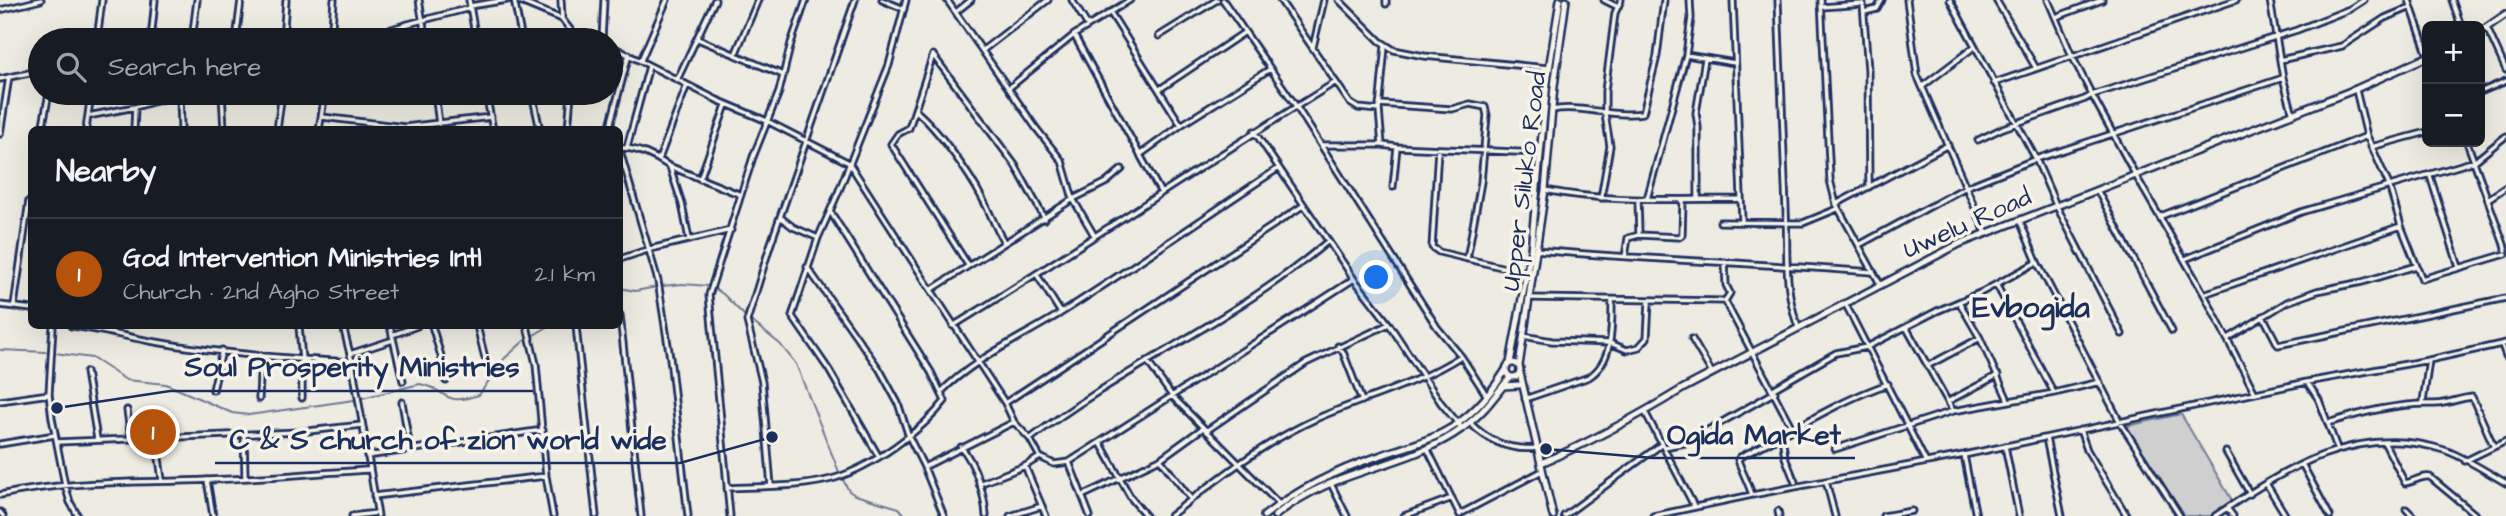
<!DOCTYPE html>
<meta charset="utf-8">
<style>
body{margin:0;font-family:"Architects Daughter",sans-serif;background:#242831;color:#f1f3f6}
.controls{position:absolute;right:21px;top:21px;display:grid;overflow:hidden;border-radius:10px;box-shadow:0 7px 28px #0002}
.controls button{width:63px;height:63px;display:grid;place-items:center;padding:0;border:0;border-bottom:2px solid #363941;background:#171b24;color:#f1f3f6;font:35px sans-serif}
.you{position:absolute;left:1377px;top:278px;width:24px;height:24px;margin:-18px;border:5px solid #fff;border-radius:50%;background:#1a73e8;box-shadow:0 0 0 10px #1a73e833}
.badge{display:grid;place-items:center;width:46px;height:46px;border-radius:50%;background:#b45309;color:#fff;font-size:23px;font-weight:700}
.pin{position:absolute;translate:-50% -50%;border:4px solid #fff;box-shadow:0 2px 7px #0006}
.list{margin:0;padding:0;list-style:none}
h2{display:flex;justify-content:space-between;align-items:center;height:91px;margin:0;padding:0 28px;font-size:30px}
h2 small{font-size:23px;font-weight:400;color:#9ea1a6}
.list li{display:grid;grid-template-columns:46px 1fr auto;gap:21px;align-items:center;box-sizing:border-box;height:112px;padding:0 28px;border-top:2px solid #363941}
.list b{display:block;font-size:26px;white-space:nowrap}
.list p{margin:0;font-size:23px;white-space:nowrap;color:#9ea1a6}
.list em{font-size:23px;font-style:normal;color:#9ea1a6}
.icon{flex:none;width:38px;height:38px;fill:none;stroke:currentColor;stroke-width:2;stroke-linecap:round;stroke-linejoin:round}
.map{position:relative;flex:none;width:2506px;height:516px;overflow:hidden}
.search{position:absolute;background:#171b24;box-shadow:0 7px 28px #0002;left:28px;top:28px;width:595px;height:77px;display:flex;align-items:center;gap:18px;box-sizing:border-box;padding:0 24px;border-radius:38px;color:#9ea1a6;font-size:26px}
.panel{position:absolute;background:#171b24;box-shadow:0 7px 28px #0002;left:28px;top:126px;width:595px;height:203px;border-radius:10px}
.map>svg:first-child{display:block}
</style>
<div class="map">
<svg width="2506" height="516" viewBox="0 0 2506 516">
<rect width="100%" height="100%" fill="#eeebe2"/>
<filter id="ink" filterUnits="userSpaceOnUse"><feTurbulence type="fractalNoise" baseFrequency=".0143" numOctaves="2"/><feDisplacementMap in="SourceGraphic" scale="14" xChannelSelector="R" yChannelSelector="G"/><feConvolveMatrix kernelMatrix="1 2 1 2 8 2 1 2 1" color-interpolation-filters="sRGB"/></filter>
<g filter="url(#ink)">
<path fill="#cfcfcf" stroke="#757f96" stroke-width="2" d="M2181 414 2233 502 2211 516H2185L2123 427Z"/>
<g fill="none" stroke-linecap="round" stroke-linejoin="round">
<path stroke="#6e7992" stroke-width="2" d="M662 286 682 284 709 286
M620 288 635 291 657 287
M714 288 723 294 745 316
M750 320 780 344 796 364 839 472
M0 350 47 352
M55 353 92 358 126 380 166 384 232 413 249 415 354 400 420 384C450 390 440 407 479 395L504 359 524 341 549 326
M842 478 849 491 855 495 899 508 906 516"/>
<defs>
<path id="street" d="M419 0 426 40
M469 0 476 40
M514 0 522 40
M516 0 562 19 572 32 596 40
M561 0 562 19
M882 0 904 9
M947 0 1036 128 1062 161 1073 199 1094 235
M1072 0 1088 26
M1130 0 1074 35 1161 193
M1223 0 1296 106 1437 327 1461 356 1487 396
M1280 0 1350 103 1358 108 1379 110
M1339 0 1380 41 1394 50 1424 56 1548 68
M1604 0 1618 7
M1733 0 1742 221
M1778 0C1781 70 1783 140 1786 210 1788 253 1783 284 1798 327
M1821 0 1830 180 1836 204 1880 284
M1907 0 1917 75 1986 233
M1950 0 2036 159 2056 205 2122 334
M1996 0 2036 68
M2048 0 2072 56 2092 95 2136 176 2204 294 2255 393
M2270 0 2283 78 2293 114
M2409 0 2427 53
M2452 0 2461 26
M1386 4V0
M470 6 507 0
M1821 7 1863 4 1868 70 1869 187
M0 10 41 0
M956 12 971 0
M1110 12 1181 125
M1864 12 1877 9 1882 0
M2056 17 2102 0
M2487 28 2506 70
M1159 36 1217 0
M698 39 783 75
M97 40 102 0
M151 40 155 0
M192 40 197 0
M236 40 241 0
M283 40 286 0
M331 40 334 0
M356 40 408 24 470 8
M602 40 604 0
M611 46 717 100 767 121 849 163 931 290 1073 199 1107 182 1122 169
M1313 47 1324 0
M983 50 1048 0
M735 55 758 0
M933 55 909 128 898 134 891 144 968 265
M933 55 1015 165 1045 219
M1686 55 1735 63
M641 60 667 0
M2280 60 2342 46 2385 18 2411 7
M0 79 29 73 40 74
M677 80 715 0
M1994 83 2236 0
M1923 86 1974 47
M1009 88 1074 35
M1160 89 1245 32
M2356 90 2367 136 2389 185 2401 226 2422 279 2506 254
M2480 92 2506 81
M222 93 224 130
M435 93 439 124
M486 93 493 130
M532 93 540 130
M180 94 181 130
M1379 104 1452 109 1470 104 1485 107 1487 115 1481 182 1467 259
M1552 110C1581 104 1612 118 1643 113L1657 56 1664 0
M916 111C937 128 969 173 982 198 990 212 995 227 1004 242
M88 116 135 107 184 93
M322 117 405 127 491 117
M42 130 49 93
M86 130 91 93
M134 130 135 107
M277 130 282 93
M319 130 325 93
M568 130 571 93
M612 130 611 122 629 54
M1254 131 1354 279 1389 324 1441 403 1462 428
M0 134 9 77
M1978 140 2003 128 2085 99 2092 95 2297 30 2350 9 2364 0
M2467 142 2506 250
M1322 145H1382L1397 147 1540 153
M1382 145 1379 110 1385 46
M627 147 649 66
M2371 147 2427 132
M620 148C636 147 656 157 669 166L741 195
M1438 149 1432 247 1439 252 1526 273
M620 151 658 281 670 358 688 516
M1141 154 1181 125 1270 69
M659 159 687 85
M670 167 682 204 689 239
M2430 176 2459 267
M700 179 726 105
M1393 187 1397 147
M1545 190C1609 203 1675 199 1741 199
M2097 190 2172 331
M1601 198 1610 146 1605 114V91L1615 13 1621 0
M1647 199 1686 55 1691 18 1690 0
M1698 199V127L1696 113 1705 59
M2488 199 2506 187
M1638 200 1639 235
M1836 204 1948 145
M1304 205 1005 403 1014 422 1030 439 1040 457 1054 464 1069 462 1354 279
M2161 216 2367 136
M780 217 793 227 818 238
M2020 221 2037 262 2120 422 2180 516
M1720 222 1803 223 1837 209
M1859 245 1966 187 2036 159 2283 78
M1535 250C1647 260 1760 263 1872 272
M1625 257 1628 238 1639 235 1679 237 1682 235 1683 200
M620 259 650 249 731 230
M2185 259 2301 212 2475 161 2506 136
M1725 262 1726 285 1730 293 1725 301
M807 267 880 370 898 403 909 437 924 467 944 516
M1037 275 1061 313
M1996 284 2054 393
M931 290 1005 403
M2204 294 2401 226
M1530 298 1725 301 1793 430
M1959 302 1980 338 2008 400
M0 305 32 309
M1846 305 1926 462
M14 306 29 201 32 199
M620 315 641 516
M2263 316 2278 345 2506 298
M53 326 49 394 52 418 65 485 70 502 78 516
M71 326C98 329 123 336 150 341 216 353 285 359 352 362
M299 326 302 360V398
M343 326 352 362 378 516
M390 326 403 381
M432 326 441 356 446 381
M477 326 485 358
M527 326 536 364 546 476 553 516
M576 326 596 516
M953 326C1082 247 1207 161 1336 82
M1906 327 1953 411
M392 335 417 326
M1523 336 1552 341 1610 343 1627 350 1639 347 1647 338 1649 301
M1692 339 1712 373
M2227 339 2287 302 2317 291 2362 282 2416 266
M2502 345 2506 356
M1338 346 1343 352 1362 401
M350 354 393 340
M1147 361 1172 396 1279 504
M1929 365 1980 338
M86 372 97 439
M2307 382 2319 400 2337 448
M1773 389 1836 353 1867 347 1937 311 1982 292 2037 262
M213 390 222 350
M941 392C975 358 1021 338 1061 313 1135 266 1206 216 1279 168
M259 399 261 355
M1525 399 1589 377C1613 362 1612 327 1612 301
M0 401 49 394
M1949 401 1998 375
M402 402 410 449
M2423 402 2429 360
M127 410 131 439
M1645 412 1694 506
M1470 423C1489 442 1510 451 1537 448
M2328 423C2363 412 2398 403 2435 404 2447 404 2460 398 2472 397L2494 447
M2080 430 2087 450 2127 516
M1206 431 1306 363 1389 324
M244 435 245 477
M1782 436 1785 457 1795 482
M156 437 162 480
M2046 438 2062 516
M1030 439C1124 366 1238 319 1328 241
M57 442 299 432 362 425
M2384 442 2405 483C2414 482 2422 475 2430 477L2477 516
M0 444 55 435
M1101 444 1131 498 1146 516
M2005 446 2019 516
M961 447C975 463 985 495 986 516
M1664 447 1685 443 1775 392
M1427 448 1460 515
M1835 449 1953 411 2054 393 2100 382
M2226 452 2250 494
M1964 455 1976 516
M367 456 543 430
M879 457 829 370 792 316 818 238 838 193 889 65 906 0
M1160 459 1191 499
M2465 461 2506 441
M1069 462 1090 516
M2302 464 2330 516
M1025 466 1046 516
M924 467 1014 422
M207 480 213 516
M1826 481 1835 516
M979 484 1025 466 1040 457
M1331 484 1347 516
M2267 485 2286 516
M771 486 762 382 747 321 770 246 855 0
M727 488C762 486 801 488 835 478 871 467 922 431 945 401L931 372 830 211
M0 495C68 480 139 483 208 480 261 478 315 473 368 470
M1752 495C1748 482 1742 472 1738 460L1740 457C1790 433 1835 402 1888 384
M374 496 546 476
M1082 496 1160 459 1203 428
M2227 508 2233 516
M2406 509 2413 516
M1778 511 1779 516
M0 512 3 516
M1460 514 1542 471
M352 516 377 513
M730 516 709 295 753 157 779 92 791 43 806 0
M1010 516 1042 506
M1170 516C1216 480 1264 442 1318 418 1366 397 1416 385 1461 356
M1404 516 1452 498
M1564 516 1662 444
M1653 516 1752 495 1964 455 2307 382 2429 360 2506 343
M1883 516 1912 511
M2215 516C2285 469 2357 422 2444 450 2461 455 2490 474 2506 483"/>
<path id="secondary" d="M2480 32 2506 14
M1520 373 1553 516
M1541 463C1591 442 1638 416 1684 388L1959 244 2356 89 2427 57"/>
<path id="primary" d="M1506 370a7 7 0 1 1 14 0a7 7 0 1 1-14 0Z
M1510 363 1531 250 1547 82 1560 0
M1519 366 1545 190 1554 86 1566 0
M1503 386 1519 385
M1264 516C1299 488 1337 470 1379 456 1401 448 1424 443 1444 432 1470 418 1490 395 1505 371
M1275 516C1330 470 1397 470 1454 434 1481 417 1491 401 1510 377"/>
</defs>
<use href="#street" stroke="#1b2f5e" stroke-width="9"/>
<use href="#secondary" stroke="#1b2f5e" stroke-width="10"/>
<use href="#primary" stroke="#1b2f5e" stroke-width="10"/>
<use href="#street" stroke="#f7f3e8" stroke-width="3.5"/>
<use href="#secondary" stroke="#f7f3e8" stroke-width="5"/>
<use href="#primary" stroke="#f7f3e8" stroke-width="5"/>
</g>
</g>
<g text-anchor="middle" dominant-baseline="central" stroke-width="7" stroke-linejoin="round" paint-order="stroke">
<g font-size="26" fill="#1b2f5e" stroke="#f7f3e8">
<text transform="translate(1524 181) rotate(-83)">Upper Siluko Road</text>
<text transform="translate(1967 223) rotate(-24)">Uwelu Road</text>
</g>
<g font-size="30" font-weight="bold" fill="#1b2f5e" stroke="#f7f3e8">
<text x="2031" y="308">Evbogida</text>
</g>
</g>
<path fill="none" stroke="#1b2f5e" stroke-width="2.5" d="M57 408L170 391H533M1546 449L1653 458H1855M772 437L680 463H215"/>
<g fill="#1b2f5e" stroke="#f7f3e8" stroke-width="2.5">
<circle cx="57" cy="408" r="7"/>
<circle cx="1546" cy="449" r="7"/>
<circle cx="772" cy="437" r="7"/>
</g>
<g font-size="28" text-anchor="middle" font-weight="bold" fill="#1b2f5e" stroke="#f7f3e8" stroke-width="7" stroke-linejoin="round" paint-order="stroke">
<text x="352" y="376">Soul Prosperity Ministries</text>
<text x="1754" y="444">Ogida Market</text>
<text x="448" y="449">C &amp; S church of zion world wide</text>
</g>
</svg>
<div class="controls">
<button>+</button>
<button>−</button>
</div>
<div class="you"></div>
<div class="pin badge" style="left:153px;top:432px">1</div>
<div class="search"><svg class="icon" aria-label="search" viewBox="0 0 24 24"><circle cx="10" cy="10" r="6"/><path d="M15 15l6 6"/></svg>Search here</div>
<section class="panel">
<h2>Nearby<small></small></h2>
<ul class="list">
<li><span class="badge">1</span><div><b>God Intervention Ministries Intl</b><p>Church · 2nd Agho Street</p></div><em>2.1 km</em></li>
</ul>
</section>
</div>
